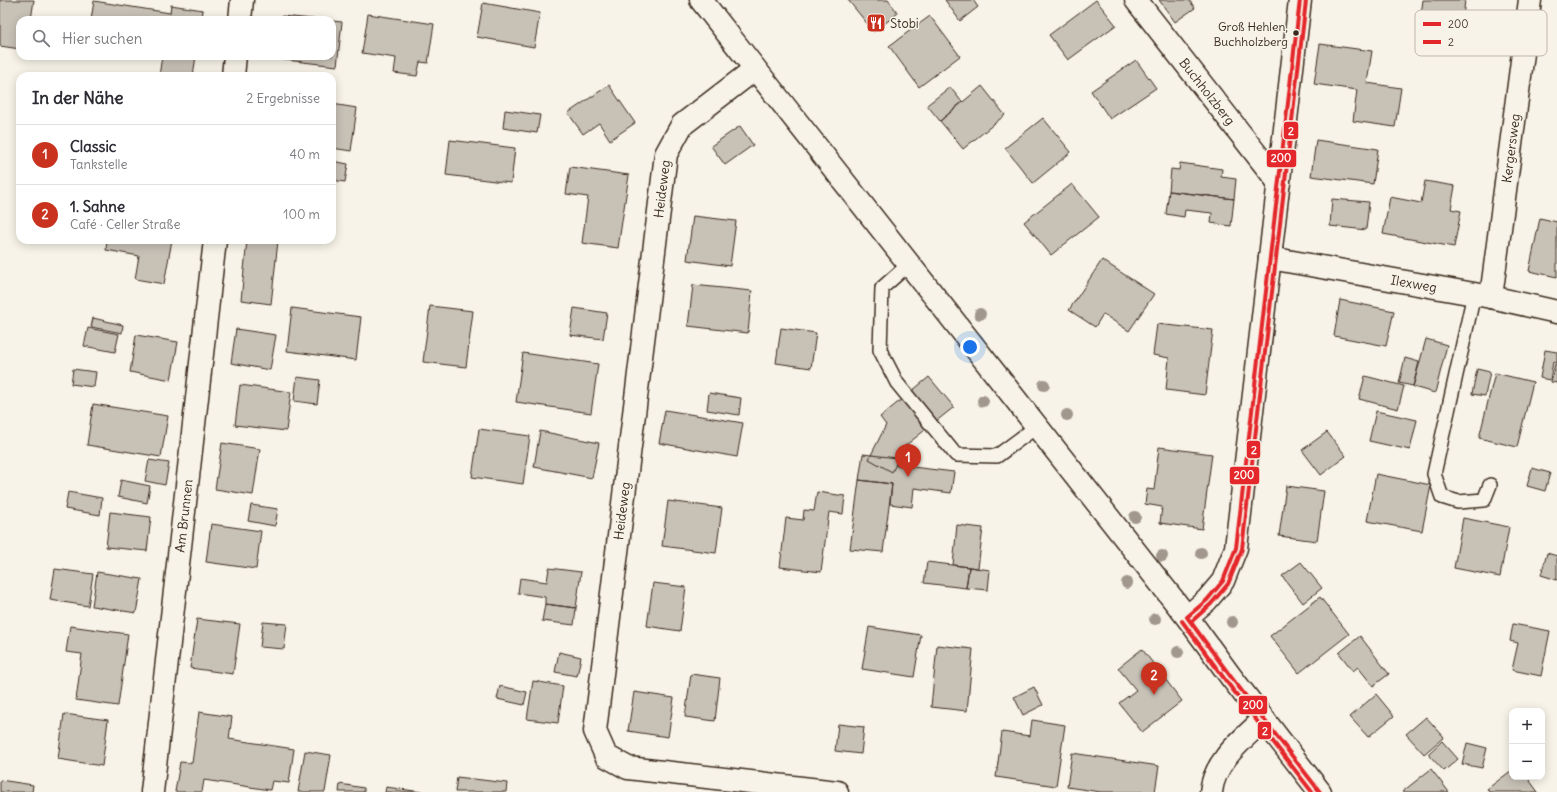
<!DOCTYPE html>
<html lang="de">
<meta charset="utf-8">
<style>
body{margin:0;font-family:Delius,sans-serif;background:#f2f2f3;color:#2b2b33}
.controls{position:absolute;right:12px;bottom:12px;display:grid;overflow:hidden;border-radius:8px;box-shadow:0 2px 10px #0003}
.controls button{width:36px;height:36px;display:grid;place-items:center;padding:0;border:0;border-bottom:1px solid #e1e1e2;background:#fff;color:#2b2b33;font:20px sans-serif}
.you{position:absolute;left:970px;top:347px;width:14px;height:14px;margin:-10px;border:3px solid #fff;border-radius:50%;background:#1a73e8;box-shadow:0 0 0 6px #1a73e833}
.badge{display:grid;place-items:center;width:26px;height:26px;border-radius:50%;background:#c8321e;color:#fff;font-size:13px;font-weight:700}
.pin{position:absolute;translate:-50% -33px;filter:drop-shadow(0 1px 2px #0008)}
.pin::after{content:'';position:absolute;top:21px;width:14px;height:12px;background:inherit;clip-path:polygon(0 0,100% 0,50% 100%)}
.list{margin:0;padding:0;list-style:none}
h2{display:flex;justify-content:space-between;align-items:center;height:52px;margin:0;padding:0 16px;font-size:17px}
h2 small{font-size:13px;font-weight:400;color:#7c7c81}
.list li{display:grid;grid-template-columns:26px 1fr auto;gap:12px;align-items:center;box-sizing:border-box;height:60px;padding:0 16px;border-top:1px solid #e1e1e2}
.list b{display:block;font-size:15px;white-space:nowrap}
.list p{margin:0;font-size:13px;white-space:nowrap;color:#7c7c81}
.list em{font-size:13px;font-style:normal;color:#7c7c81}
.icon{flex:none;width:22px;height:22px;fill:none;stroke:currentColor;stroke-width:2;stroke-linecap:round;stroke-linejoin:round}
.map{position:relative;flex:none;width:1557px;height:792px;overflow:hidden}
.search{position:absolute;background:#fff;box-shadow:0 2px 10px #0003;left:16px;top:16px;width:320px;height:44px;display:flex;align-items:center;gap:10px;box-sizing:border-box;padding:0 14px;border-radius:12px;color:#7c7c81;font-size:15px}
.panel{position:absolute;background:#fff;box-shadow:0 2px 10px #0003;left:16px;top:72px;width:320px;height:172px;border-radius:12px}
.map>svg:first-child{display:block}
</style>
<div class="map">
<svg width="1557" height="792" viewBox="0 0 1557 792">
<rect width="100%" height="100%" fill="#f7f3e8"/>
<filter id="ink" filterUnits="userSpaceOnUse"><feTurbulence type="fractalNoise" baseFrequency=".025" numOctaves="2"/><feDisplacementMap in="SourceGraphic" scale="8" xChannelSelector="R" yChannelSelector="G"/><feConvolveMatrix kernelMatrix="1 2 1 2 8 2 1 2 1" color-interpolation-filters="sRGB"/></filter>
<g filter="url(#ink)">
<path fill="#c8c1b6" stroke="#3b2a1e" d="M0 0H34L31 20H20V49L0 46Z
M848 0H888L898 13 874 32Z
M945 0H973L978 7 960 21Z
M1096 0 1116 25 1068 60 1049 35Z
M1159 0H1189L1195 8 1175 22Z
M1423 0H1465L1462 27 1420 22Z
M94 1 170 13 171 5 203 10 202 20H91Z
M483 3 540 13 534 47 477 37Z
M368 14 434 24 428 63 420 62 417 76 394 73 396 58 362 53Z
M282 16 323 20H281Z
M930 16 960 56 919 87 889 46Z
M332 21 342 22 337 66 277 59V56H332Z
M1320 44 1372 51 1367 83 1401 88 1395 127 1353 121 1357 90 1314 84Z
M162 56H196L193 76H159Z
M1136 60 1156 88 1110 119 1091 91Z
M609 85 635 123 610 140 599 123 583 134 568 113Z
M982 86 1005 115 963 149 940 121Z
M950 87 962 102 940 121 927 105Z
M332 104 357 108 351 151 332 148Z
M505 110 540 115 537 133 503 128Z
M1043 118 1071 152 1033 183 1005 148Z
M740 126 753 145 725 165 711 146Z
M450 140 515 148 511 183 446 175Z
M1316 140 1378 149 1373 184 1311 176Z
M332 161 348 164 345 182 332 180Z
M1180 163 1222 169 1221 177 1236 179 1234 199 1169 191 1171 169 1179 170Z
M570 167 629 175 618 248 582 243 588 197 566 194Z
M1425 181 1455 186 1451 209 1461 211 1454 247 1383 234 1390 197 1421 203Z
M1072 184 1099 217 1051 255 1024 222Z
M1169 191 1234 199 1231 226 1211 223 1212 213 1185 210 1184 217 1166 214Z
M1332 199 1369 202 1366 230 1330 226Z
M693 216 736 221 730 266 687 260Z
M1540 218 1557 222V277L1529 271Z
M107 240H172L164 284 135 279 139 256 106 250Z
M247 240 278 241 271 304 241 300Z
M1102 260 1154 294 1129 331 1103 314 1095 327 1069 310Z
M693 285 752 291 748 333 688 326Z
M1340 300 1394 311 1386 346 1334 336Z
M430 306 473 311 466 367 423 362Z
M292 308 361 317 356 360 287 351Z
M574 308 607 313 603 339 570 335Z
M93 318 123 325 122 333 91 327Z
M1157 324 1213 330 1205 395 1166 390 1169 358 1153 355Z
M88 328 119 334 115 352 84 346Z
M781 328 816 333 811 368 776 363Z
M236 329 276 335 270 370 231 363Z
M136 335 178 342 171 380 130 372Z
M1426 339 1447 345 1435 393 1413 387Z
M1545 350 1557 352V363L1553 362 1550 380 1540 378Z
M523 353 598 364 591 413 516 402Z
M1405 358 1419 362 1413 386 1399 383Z
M1555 364 1557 365V383L1551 382Z
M73 369 96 372 94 387 71 384Z
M1477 369 1490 372 1485 396 1472 394Z
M1495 373 1533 382 1517 447 1479 438Z
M1365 376 1404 386 1398 409 1359 399Z
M297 377 320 380 317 404 294 401Z
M929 377 954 407 905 446 892 472 869 459 886 425 880 417Z
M240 385 291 392 286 431 235 425Z
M709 393 741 398 739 415 707 410Z
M93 404 168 416 161 457 87 445Z
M665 410 743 423 737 457 659 443Z
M1376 411 1417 420 1410 450 1369 441Z
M479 429 530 436 523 484 472 477Z
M540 431 599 443 592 478 534 467Z
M1327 432 1346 456 1321 475 1302 450Z
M222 443 260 449 253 495 215 489Z
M1159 447 1212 454 1202 529 1160 523 1162 507 1145 504 1147 489 1154 490Z
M863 454 897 458 896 465 954 472 951 493 914 488 912 507 890 504 892 484 859 480Z
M149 460 169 463 165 485 145 481Z
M1532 468 1550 473 1545 491 1527 486Z
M1376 474 1431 485 1422 531 1367 521Z
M121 480 150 486 147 503 118 497Z
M859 480 892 484 883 552 850 549Z
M1286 486 1324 491 1317 541 1279 536Z
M68 492 102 498 100 515 65 509Z
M817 492 845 496 843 514 829 512 821 572 780 567 786 518 803 520 804 510 814 511Z
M668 501 722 508 716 553 662 546Z
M251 505 278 509 275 526 248 521Z
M110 512 151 517 147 551 106 547Z
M1463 518 1509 527 1500 577 1454 568Z
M211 524 261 531 256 569 206 562Z
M957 525 983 528 978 568 953 565Z
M1547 553 1557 556V580L1541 575Z
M927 562 969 567 966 588 924 583Z
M1301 562 1322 588 1303 603 1282 576Z
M969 567 990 570 988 590 966 588Z
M549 568 581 572 576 608 545 604V597L518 593 520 578 547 582Z
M55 569 93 574 88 606 50 600Z
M97 572 142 579 136 613 92 606Z
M653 583 686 587 680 631 647 626Z
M1320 597 1349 634 1299 673 1270 636Z
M545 604 576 608 574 625 542 621Z
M197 619 240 624 233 674 190 668Z
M263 622 287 624 284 649 260 647Z
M1513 624 1550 631 1541 676 1512 670 1518 643 1510 641Z
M70 626 128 634 118 706 76 700 82 654 66 652Z
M869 627 921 635 914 677 862 669Z
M1360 636 1389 674 1373 686 1358 667 1353 671 1339 653Z
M937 645 973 649 967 711 931 707Z
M1142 649 1182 701 1142 732 1119 703 1136 690 1118 668Z
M559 652 581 657 577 676 555 672Z
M691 674 720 678 715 721 685 717Z
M533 681 563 686 558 723 527 719Z
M500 686 527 692 524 705 497 699Z
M1034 687 1043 705 1023 715 1014 697Z
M634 692 674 698 668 737 628 731Z
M1376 694 1394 716 1368 737 1350 717Z
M199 712 232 717 229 739 294 749 289 783 272 781 270 790 204 780 202 792H175L180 762 192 763Z
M64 714 108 720 102 766 58 759Z
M1426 717 1444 737 1424 754 1406 734Z
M1032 720 1065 725 1056 786 996 777 1002 732 1030 736Z
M838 724 864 727 861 754 835 751Z
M1442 741 1458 759 1444 771 1428 754Z
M1467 743 1487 748 1482 768 1462 764Z
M305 751 331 755 325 792H298Z
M1072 753 1159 766 1155 792H1101L1067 787Z
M1431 769 1449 792H1402Z
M1512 770V777H1527L1538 792H1489L1487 789Z
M457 777 507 783 506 792H455Z
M0 780 33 785 32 792H0Z
M340 784 364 788V792H339Z
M386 787 422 792H385Z"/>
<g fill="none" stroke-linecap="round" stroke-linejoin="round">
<defs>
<path id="lane" d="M909 264 882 288 880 350 897 383 956 455 997 456 1036 427
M1474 294 1434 474 1442 497 1458 502 1484 500 1490 485"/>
<g id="street">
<path id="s1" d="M1136 0 1279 183"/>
<path d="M240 20 242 0"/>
<path d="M755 69 682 125 666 154 595 731 606 756 628 768 837 792"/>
<path d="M233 76 235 56"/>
<path id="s2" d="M1270 258 1491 297 1557 312"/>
<path id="s3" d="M1491 297 1530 0"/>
<path d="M1187 617 1207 600 1223 581 1236 548 1300 0"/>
<path id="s4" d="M152 792 215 240"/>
</g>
<path id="secondary" d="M1211 792C1214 761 1243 739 1264 719"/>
<path id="primary" d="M701 0 1187 617 1231 677 1320 792"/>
</defs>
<use href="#lane" stroke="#3b2a1e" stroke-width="16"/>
<use href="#street" stroke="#3b2a1e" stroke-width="25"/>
<use href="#secondary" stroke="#3b2a1e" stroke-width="25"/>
<use href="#primary" stroke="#3b2a1e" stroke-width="25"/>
<use href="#lane" stroke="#f7f3e8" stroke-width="13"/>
<use href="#street" stroke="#f7f3e8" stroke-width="22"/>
<use href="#secondary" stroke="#f7f3e8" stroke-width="22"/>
<use href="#primary" stroke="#f7f3e8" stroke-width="22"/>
<defs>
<path id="bus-1" d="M1187 617 1207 600 1223 581 1236 548 1300 0
M1187 617 1231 677 1320 792"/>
<path id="bus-2" d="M1182 621 1226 681 1312 792
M1191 622 1211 604 1228 584 1242 549 1306 1"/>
</defs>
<use href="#bus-1" stroke="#f7f3e8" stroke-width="7"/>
<use href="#bus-2" stroke="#f7f3e8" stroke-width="7"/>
<use href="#bus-1" stroke="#e4272a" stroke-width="4"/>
<use href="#bus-2" stroke="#e4272a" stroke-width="4"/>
</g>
<g fill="#a1978c">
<circle cx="980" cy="314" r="6"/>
<circle cx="1044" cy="385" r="6"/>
<circle cx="983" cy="401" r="6"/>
<circle cx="1067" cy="415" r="6"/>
<circle cx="1135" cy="517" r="6"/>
<circle cx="1201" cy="553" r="6"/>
<circle cx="1162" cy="556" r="6"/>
<circle cx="1127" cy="583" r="6"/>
<circle cx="1155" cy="619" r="6"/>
<circle cx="1232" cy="622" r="6"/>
<circle cx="1178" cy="652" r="6"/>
</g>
</g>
<defs>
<symbol id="restaurant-square" viewBox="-11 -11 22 22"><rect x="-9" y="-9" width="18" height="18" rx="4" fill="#c8321e" stroke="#f7f3e8"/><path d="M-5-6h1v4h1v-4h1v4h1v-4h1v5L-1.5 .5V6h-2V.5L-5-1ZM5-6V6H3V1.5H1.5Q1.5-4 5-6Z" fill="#fff"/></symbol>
</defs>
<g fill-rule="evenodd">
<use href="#restaurant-square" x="865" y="12" width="22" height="22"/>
</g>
<circle fill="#3b2a1e" stroke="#f7f3e8" stroke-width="1.5" cx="1296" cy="33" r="3.5"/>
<g text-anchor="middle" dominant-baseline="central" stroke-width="3" stroke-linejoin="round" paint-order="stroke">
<g font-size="12" fill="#3b2a1e" stroke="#f7f3e8" text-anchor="end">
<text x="1288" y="26">Groß Hehlen,<tspan x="1288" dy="15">Buchholzberg</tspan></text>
</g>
<g font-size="13" fill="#3b2a1e" stroke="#f7f3e8" text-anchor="start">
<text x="890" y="23">Stobi</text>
</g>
<g font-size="13" fill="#3b2a1e" stroke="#f7f3e8">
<text stroke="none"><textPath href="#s1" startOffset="116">Buchholzberg</textPath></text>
<text stroke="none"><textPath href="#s3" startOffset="150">Kergersweg</textPath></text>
<text transform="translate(662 189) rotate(-83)">Heideweg</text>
<text stroke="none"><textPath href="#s2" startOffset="146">Ilexweg</textPath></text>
<text transform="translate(622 511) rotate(-83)">Heideweg</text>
<text stroke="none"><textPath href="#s4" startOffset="278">Am Brunnen</textPath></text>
</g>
</g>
<rect x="1415" y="10" width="132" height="46" rx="6" fill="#f7f3e8" stroke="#bfb7ab" stroke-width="1"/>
<rect x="1423" y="22" width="18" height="4" fill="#e4272a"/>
<rect x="1423" y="40" width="18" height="4" fill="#e4272a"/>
<g font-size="11" fill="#3b2a1e">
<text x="1448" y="28">200</text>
<text x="1448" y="46">2</text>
</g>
<g stroke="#f7f3e8" stroke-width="1.5">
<rect x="1283" y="121" width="16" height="19" rx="4" fill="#e4272a"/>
<rect x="1266" y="149" width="31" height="19" rx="4" fill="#e4272a"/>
<rect x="1246" y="440" width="15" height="19" rx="4" fill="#e4272a"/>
<rect x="1229" y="466" width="31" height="19" rx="4" fill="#e4272a"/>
<rect x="1238" y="695" width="30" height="20" rx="4" fill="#e4272a"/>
<rect x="1257" y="721" width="15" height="19" rx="4" fill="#e4272a"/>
</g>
<g font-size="11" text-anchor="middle" font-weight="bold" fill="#fff">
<text x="1291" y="135">2</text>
<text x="1281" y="162">200</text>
<text x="1254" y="454">2</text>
<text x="1244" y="479">200</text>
<text x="1253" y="709">200</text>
<text x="1265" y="735">2</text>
</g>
</svg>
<div class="controls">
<button>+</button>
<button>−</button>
</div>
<div class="you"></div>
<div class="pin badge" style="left:908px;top:477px">1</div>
<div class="pin badge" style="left:1154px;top:695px">2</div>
<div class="search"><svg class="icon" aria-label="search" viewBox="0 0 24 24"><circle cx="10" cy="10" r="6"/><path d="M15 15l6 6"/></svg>Hier suchen</div>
<section class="panel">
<h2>In der Nähe<small>2 Ergebnisse</small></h2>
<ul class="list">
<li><span class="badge">1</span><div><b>Classic</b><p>Tankstelle</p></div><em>40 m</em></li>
<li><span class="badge">2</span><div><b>1. Sahne</b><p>Café · Celler Straße</p></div><em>100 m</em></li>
</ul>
</section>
</div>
